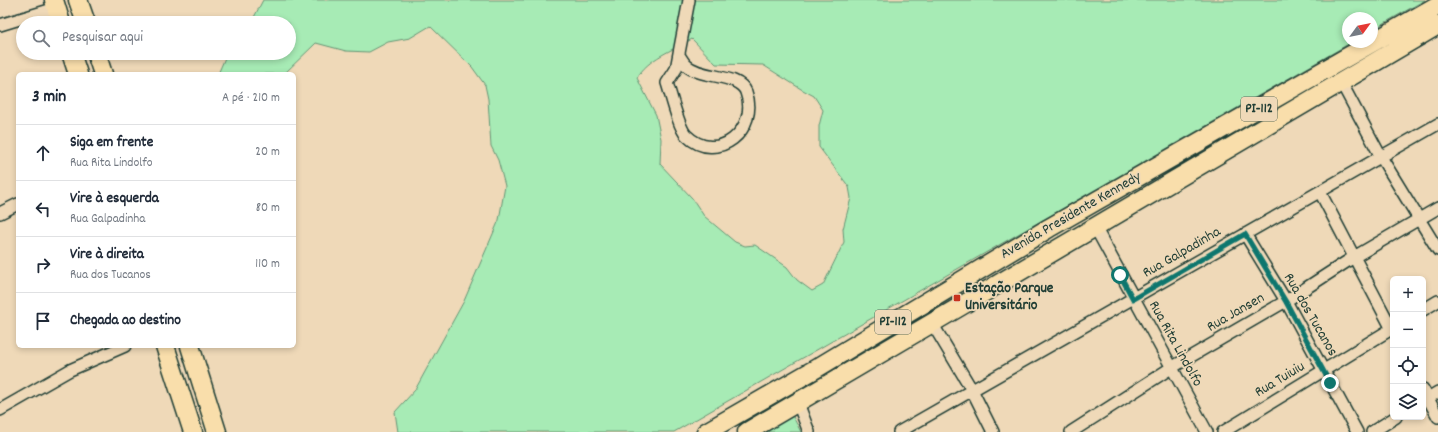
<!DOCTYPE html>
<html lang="pt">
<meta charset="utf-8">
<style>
body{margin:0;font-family:Dekko,sans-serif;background:#f6f6f7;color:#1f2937}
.controls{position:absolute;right:12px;bottom:12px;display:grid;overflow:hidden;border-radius:6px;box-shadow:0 2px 6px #0003}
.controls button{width:36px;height:36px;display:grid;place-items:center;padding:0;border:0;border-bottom:1px solid #e0e1e3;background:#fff;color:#1f2937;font:20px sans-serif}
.compass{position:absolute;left:1342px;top:12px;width:36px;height:36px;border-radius:50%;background:#fff;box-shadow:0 2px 6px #0003;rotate:57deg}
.stop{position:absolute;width:12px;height:12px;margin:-9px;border:3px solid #0f766e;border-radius:50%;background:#fff}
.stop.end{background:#0f766e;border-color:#fff;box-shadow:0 1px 4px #0008}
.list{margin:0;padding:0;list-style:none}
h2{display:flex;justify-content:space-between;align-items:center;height:52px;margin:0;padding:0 16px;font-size:17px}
h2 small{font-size:13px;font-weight:400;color:#747a83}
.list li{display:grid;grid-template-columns:26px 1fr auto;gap:12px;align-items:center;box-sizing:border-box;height:56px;padding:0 16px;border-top:1px solid #e0e1e3}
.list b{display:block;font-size:15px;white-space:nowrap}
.list p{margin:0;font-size:13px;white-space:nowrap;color:#747a83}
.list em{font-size:13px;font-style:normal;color:#747a83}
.icon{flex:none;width:22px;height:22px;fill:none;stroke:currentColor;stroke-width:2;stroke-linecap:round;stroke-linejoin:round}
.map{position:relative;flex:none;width:1438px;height:432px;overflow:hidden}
.search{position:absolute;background:#fff;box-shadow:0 2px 6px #0003;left:16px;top:16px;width:280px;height:44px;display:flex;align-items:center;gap:10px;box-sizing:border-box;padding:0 14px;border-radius:22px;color:#747a83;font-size:15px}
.panel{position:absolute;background:#fff;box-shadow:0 2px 6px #0003;left:16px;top:72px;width:280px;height:276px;border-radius:6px}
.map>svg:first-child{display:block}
</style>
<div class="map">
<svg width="1438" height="432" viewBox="0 0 1438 432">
<rect width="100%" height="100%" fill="#efd9b8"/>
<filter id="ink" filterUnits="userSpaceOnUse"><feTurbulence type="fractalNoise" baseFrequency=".025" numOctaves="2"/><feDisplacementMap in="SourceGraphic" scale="8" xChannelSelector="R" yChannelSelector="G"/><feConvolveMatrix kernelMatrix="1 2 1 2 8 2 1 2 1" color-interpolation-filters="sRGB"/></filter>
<g filter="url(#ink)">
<path fill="#a7ebb5" stroke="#639474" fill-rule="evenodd" d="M263 0H1425L1372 30V18H1348V42H1352L674 432H398L395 412 415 390 464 301 499 220 505 186 498 160 491 146 488 99 485 85 472 67 430 26 410 38 388 42 369 52 346 51 316 43 284 74H218L227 53H289V23H251ZM692 39 716 64 763 65 801 89 814 96 823 110 819 126V147L849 187 851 198 843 229 844 242 823 285 812 291 797 280 787 267 755 245 745 246 735 242 704 216 692 198 660 164 661 139 656 115 637 78C647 59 673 50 692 39Z
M791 413 801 432H759Z"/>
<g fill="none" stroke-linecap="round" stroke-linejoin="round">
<defs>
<path id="street" d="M0 25 56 8
M679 55C681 58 683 62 686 65 700 79 739 73 746 92 760 129 717 166 686 135 679 128 671 95 667 83L676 69 689 0
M1341 82 1381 157 1438 250
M1320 192 1393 331
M0 213 18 204
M1095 227 1207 432
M1245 234 1286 301 1357 432
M1423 310 1438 301
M932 323 972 390 993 432
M1423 389 1438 417
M1423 401 1438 392
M798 403 809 432
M0 410 70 370 125 346
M899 432 1438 124
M1071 432 1171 368 1286 301 1354 257 1438 208
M1223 432 1393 328
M1372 432 1396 417"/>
<path id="primary" d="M54 0 61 23
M78 0 86 23
M71 53 78 74
M96 53 103 74
M165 346 193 432
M190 346 217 432
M706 432 817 368 1049 228 1438 5
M747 432 1438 25"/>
</defs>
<use href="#street" stroke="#1f3d34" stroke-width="14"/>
<use href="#primary" stroke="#1f3d34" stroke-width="21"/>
<use href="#street" stroke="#efd9b8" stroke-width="11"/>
<use href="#primary" stroke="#f9deab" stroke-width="18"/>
</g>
</g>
<g fill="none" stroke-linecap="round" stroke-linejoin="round" filter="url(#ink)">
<path stroke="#0f766e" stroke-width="5" d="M1120 275 1133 299 1245 234 1286 302 1330 383"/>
</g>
<rect fill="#c8321e" stroke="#efd9b8" stroke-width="1.5" x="953" y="294" width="8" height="8" rx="2"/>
<g text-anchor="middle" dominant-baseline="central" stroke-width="3.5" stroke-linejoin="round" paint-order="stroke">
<g fill="#efd9b8" stroke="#5d6c5c" stroke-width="1">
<rect x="1241" y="97" width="36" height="24" rx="3"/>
<rect x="875" y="310" width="36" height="24" rx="3"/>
</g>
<g font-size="14" font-weight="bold" fill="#1f3d34">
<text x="1259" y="109">PI-112</text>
<text x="893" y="322">PI-112</text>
</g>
<g font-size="15" fill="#1f3d34" stroke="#efd9b8">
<text transform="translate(1071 216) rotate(-30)">Avenida Presidente Kennedy</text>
<text transform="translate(1182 253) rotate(-30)">Rua Galpadinha</text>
<text transform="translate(1236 313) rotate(-30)">Rua Jansen</text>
<text transform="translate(1310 315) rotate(60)">Rua dos Tucanos</text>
<text transform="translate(1175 344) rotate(61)">Rua Rita Lindolfo</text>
<text transform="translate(1280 380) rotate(-31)">Rua Tuiuiu</text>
</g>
<g font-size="15" font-weight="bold" fill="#1f3d34" stroke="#efd9b8" text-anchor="start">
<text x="965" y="289">Estação Parque<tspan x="965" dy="17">Universitário</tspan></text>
</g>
</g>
</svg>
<div class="controls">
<button>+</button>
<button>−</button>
<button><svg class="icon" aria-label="locate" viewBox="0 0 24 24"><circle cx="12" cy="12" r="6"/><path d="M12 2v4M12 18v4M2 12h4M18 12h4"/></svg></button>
<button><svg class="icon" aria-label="layers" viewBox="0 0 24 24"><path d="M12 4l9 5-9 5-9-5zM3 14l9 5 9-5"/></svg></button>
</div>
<svg class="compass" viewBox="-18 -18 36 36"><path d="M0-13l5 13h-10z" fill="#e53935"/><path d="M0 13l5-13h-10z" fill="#747a83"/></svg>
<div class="stop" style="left:1120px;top:275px"></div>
<div class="stop end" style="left:1330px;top:383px"></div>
<div class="search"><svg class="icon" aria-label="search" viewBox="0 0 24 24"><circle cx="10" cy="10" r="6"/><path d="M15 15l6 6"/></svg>Pesquisar aqui</div>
<section class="panel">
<h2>3 min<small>A pé · 210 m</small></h2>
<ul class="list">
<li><svg class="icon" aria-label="ahead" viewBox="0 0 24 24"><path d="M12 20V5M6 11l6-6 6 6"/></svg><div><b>Siga em frente</b><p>Rua Rita Lindolfo</p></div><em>20 m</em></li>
<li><svg class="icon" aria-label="left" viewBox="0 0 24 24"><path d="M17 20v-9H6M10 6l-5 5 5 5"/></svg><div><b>Vire à esquerda</b><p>Rua Galpadinha</p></div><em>80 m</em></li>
<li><svg class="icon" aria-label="right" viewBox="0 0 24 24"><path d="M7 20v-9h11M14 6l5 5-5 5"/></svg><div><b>Vire à direita</b><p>Rua dos Tucanos</p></div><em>110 m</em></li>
<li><svg class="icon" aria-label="arrive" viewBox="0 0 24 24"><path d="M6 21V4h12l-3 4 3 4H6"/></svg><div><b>Chegada ao destino</b></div></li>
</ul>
</section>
</div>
